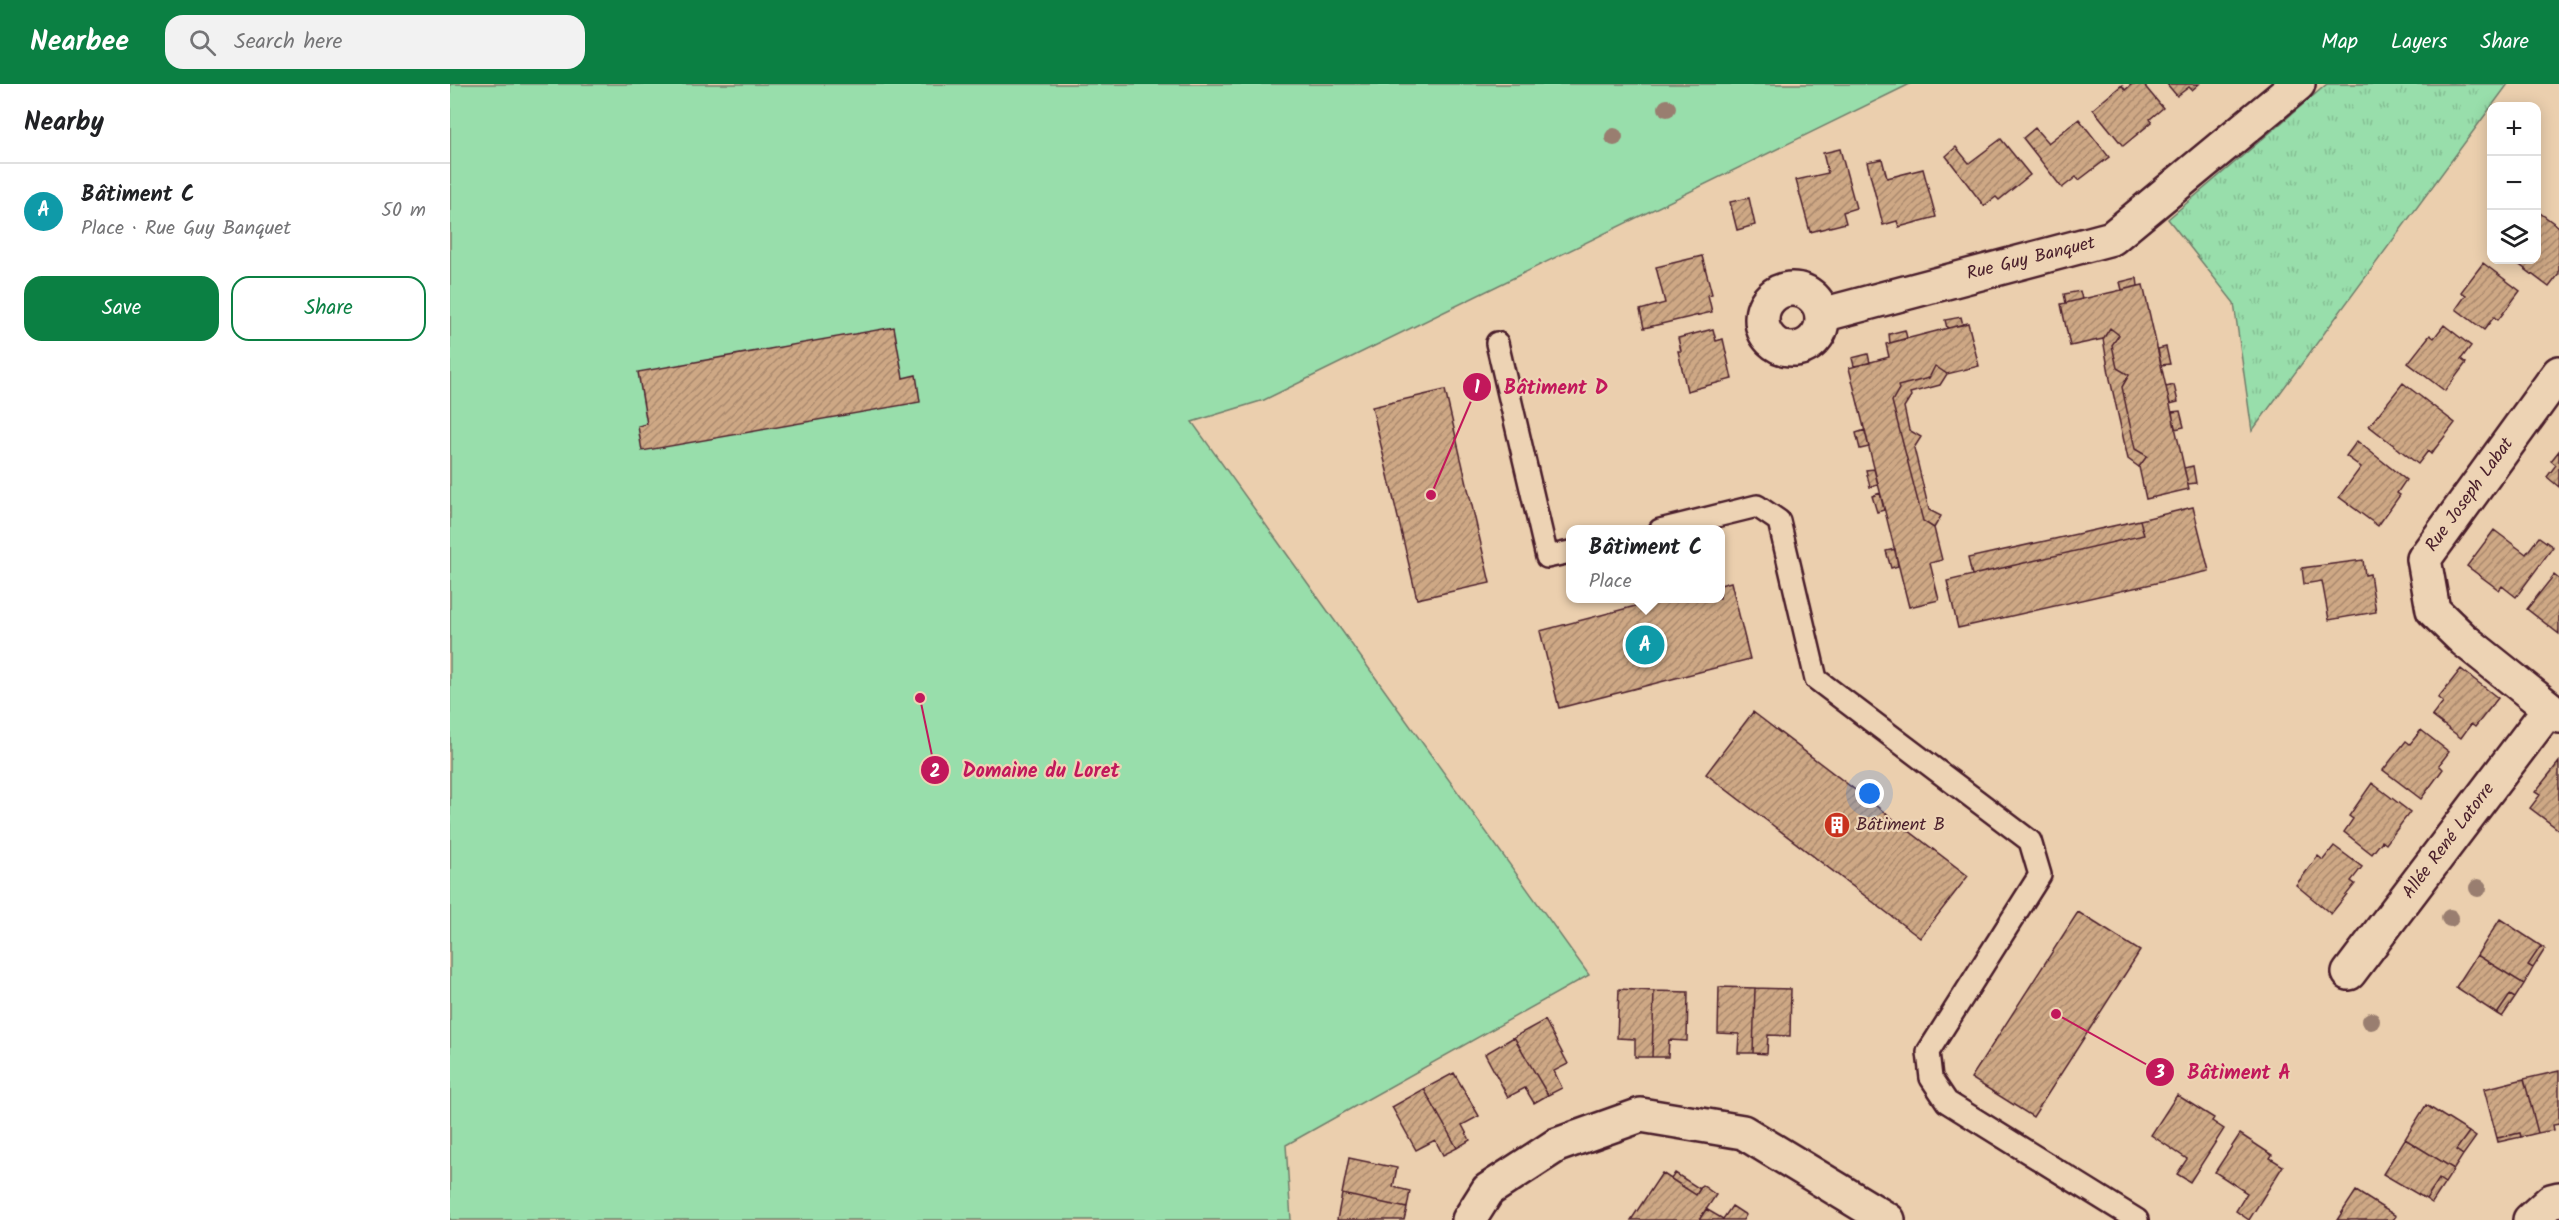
<!DOCTYPE html>
<meta charset="utf-8">
<style>
body{margin:0;font-family:Kalam,sans-serif;background:#f2f2f2;color:#202124}
.controls{position:absolute;right:18px;top:18px;display:grid;overflow:hidden;border-radius:12px;box-shadow:0 3px 15px #0003}
.controls button{width:54px;height:54px;display:grid;place-items:center;padding:0;border:0;border-bottom:2px solid #e0e0e0;background:#fff;color:#202124;font:30px sans-serif}
.you{position:absolute;left:1420px;top:710px;width:21px;height:21px;margin:-15px;border:4px solid #fff;border-radius:50%;background:#1a73e8;box-shadow:0 0 0 9px #1a73e833}
.badge{display:grid;place-items:center;width:39px;height:39px;border-radius:50%;background:#0b8043;color:#fff;font-size:20px;font-weight:700}
.pin{position:absolute;translate:-50% -50%;border:3px solid #fff;box-shadow:0 2px 6px #0006}
.popup{position:absolute;left:1116px;top:441px;width:159px;height:78px;box-sizing:border-box;display:grid;place-content:center;border-radius:12px;background:#fff;filter:drop-shadow(0 2px 4px #0005);font-size:20px;white-space:nowrap;color:#757577}
.popup b{font-size:22px;color:#202124}
.popup::after{content:'';position:absolute;left:50%;top:100%;margin-left:-12px;border:12px solid transparent;border-top-color:#fff}
.list{margin:0;padding:0;list-style:none}
h2{display:flex;justify-content:space-between;align-items:center;height:78px;margin:0;padding:0 24px;font-size:26px}
h2 small{font-size:20px;font-weight:400;color:#757577}
.list li{display:grid;grid-template-columns:39px 1fr auto;gap:18px;align-items:center;box-sizing:border-box;height:96px;padding:0 24px;border-top:2px solid #e0e0e0}
.list b{display:block;font-size:22px;white-space:nowrap}
.list p{margin:0;font-size:20px;white-space:nowrap;color:#757577}
.list em{font-size:20px;font-style:normal;color:#757577}
.actions{display:flex;gap:12px;padding:18px 24px}
.actions a{flex:1;padding:14px 0;border:2px solid #0b8043;border-radius:18px;text-align:center;font-size:21px;color:#0b8043}
.actions .main{background:#0b8043;color:#fff}
.icon{flex:none;width:33px;height:33px;fill:none;stroke:currentColor;stroke-width:2;stroke-linecap:round;stroke-linejoin:round}
.map{position:relative;flex:none;width:2109px;height:1136px;overflow:hidden}
header{display:flex;align-items:center;gap:36px;box-sizing:border-box;height:84px;padding:0 30px;background:#0b8043;color:#fff}
header strong{font-size:28px}
nav{display:flex;gap:33px;margin-inline-start:auto;font-size:21px}
.search{width:420px;height:54px;background:#f2f2f2;display:flex;align-items:center;gap:15px;box-sizing:border-box;padding:0 21px;border-radius:18px;color:#757577;font-size:22px}
main{display:flex}
aside{flex:1;background:#fff}
.map>svg:first-child{display:block}
</style>
<header>
<strong>Nearbee</strong>
<div class="search"><svg class="icon" aria-label="search" viewBox="0 0 24 24"><circle cx="10" cy="10" r="6"/><path d="M15 15l6 6"/></svg>Search here</div>
<nav><a>Map</a><a>Layers</a><a>Share</a></nav>
</header>
<main>
<aside>
<h2>Nearby<small></small></h2>
<ul class="list">
<li><span class="badge" style="background:#0f9aa8">A</span><div><b>Bâtiment C</b><p>Place · Rue Guy Banquet</p></div><em>50 m</em></li>
</ul>
<div class="actions"><a class="main">Save</a><a>Share</a></div>
</aside>
<div class="map">
<svg width="2109" height="1136" viewBox="0 0 2109 1136">
<defs>
<pattern id="grass-tufts" width="24" height="20" patternUnits="userSpaceOnUse" patternTransform="scale(1.5)"><rect width="24" height="20" fill="#98deab"/><path d="M3 7l-1-3M5 7V3M7 7l1-3M15 17l-1-3M17 17v-4M19 17l1-3" fill="none" stroke="#84be93"/></pattern>
<pattern id="building-hatch" width="6" height="6" patternUnits="userSpaceOnUse" patternTransform="scale(1.5)"><rect width="6" height="6" fill="#cea885"/><path d="M-1 1l2-2M0 6l6-6M5 7l2-2" fill="none" stroke="#a9886d"/></pattern>
</defs>
<rect width="100%" height="100%" fill="#ebcfae"/>
<filter id="ink" filterUnits="userSpaceOnUse"><feTurbulence type="fractalNoise" baseFrequency=".0167" numOctaves="2"/><feDisplacementMap in="SourceGraphic" scale="12" xChannelSelector="R" yChannelSelector="G"/><feConvolveMatrix kernelMatrix="1 2 1 2 8 2 1 2 1" color-interpolation-filters="sRGB"/></filter>
<g filter="url(#ink)">
<path fill="url(#grass-tufts)" stroke="#717e6b" stroke-width="1.5" d="M1877 0H2058L1802 347 1784 219 1718 135Z"/>
<path fill="#98deab" stroke="#717e6b" stroke-width="1.5" d="M0 0H1460L814 316 742 338 1139 891 836 1061 841 1136H0Z"/>
<path fill="url(#building-hatch)" stroke="#4a1f2b" stroke-width="1.5" d="M1682 0H1693L1713 24 1700 35 1702 38 1673 62 1643 25 1672 1 1675 6Z
M1717 0H1749L1742 6 1739 3 1727 12Z
M1629 35 1659 73 1629 96 1626 93 1612 104 1573 54 1585 44 1598 59Z
M1551 55 1580 91 1549 116 1546 113 1534 122 1496 72 1506 63 1519 79Z
M1390 65 1406 124 1393 128 1396 139 1360 148 1346 96 1378 89 1373 69Z
M1432 75 1437 94 1473 85 1486 133 1449 143 1447 137 1433 141 1417 78Z
M1299 114 1305 141 1287 146 1280 118Z
M2086 126 2109 143V190L2099 203 2063 176H2086Z
M1252 172 1262 210 1258 211 1262 228 1194 244 1190 226 1215 219 1206 183Z
M2033 179 2070 207 2048 236 2044 233 2034 246 2006 225 2016 211 2011 208Z
M1687 194 1688 202 1672 206 1670 198Z
M1693 201 1739 405 1696 415 1689 383 1697 372 1685 365 1672 303 1679 291 1667 284 1662 261 1669 251 1660 244 1653 255 1620 262 1611 220Z
M1630 207 1632 215 1616 219 1614 210Z
M1511 233 1513 241 1497 244 1495 236Z
M1518 239 1529 282 1497 290 1485 282 1479 294 1448 302 1449 305 1442 317 1473 437 1484 444 1492 476 1480 479 1489 516 1459 523 1399 284 1439 273 1436 260Z
M1994 241 2021 262 2011 275 2016 279 1995 307 1958 279 1980 251 1984 254Z
M444 243 453 294 466 291 470 318 192 367 188 342 197 340 188 288Z
M1660 244 1669 251 1662 261 1667 284 1679 291 1672 303 1685 365 1697 372 1689 383 1678 375 1660 295 1653 255Z
M1263 245 1266 257 1273 255 1282 295 1237 307 1228 267H1231L1228 254Z
M1455 246 1457 254 1440 259 1439 250Z
M1716 263 1720 280 1711 281 1708 265Z
M1418 270 1420 279 1404 282 1402 274Z
M1485 282 1497 290 1490 301 1460 309 1461 312 1454 323 1459 346 1471 353 1464 364 1479 426 1491 432 1484 444 1473 437 1442 317 1449 305 1448 302 1479 294Z
M1953 299 2005 339 1981 370 1978 367 1968 380 1919 342Z
M1724 301 1728 318 1720 320 1716 303Z
M995 306 1040 499 967 515 922 323Z
M1730 327 1734 343 1725 345 1722 328Z
M1415 346 1419 363 1410 365 1406 349Z
M1907 357 1956 396 1947 409 1950 411 1928 442 1889 413 1911 383 1896 372Z
M2109 367V403L2097 393 2106 381 2101 377Z
M1743 382 1746 399 1738 400 1734 384Z
M1424 385 1428 401 1420 403 1416 386Z
M1430 409 1434 426 1427 428 1422 412Z
M1743 423 1759 487 1508 544 1497 497 1694 451 1690 436Z
M1690 436 1694 451 1522 491 1518 474Z
M2044 446 2076 470 2089 453 2103 463 2066 513 2052 502 2049 506 2017 482Z
M1445 465 1448 482 1441 484 1436 467Z
M1913 476 1915 491 1920 490 1926 528 1879 536 1872 497 1854 500 1852 484Z
M2104 491 2109 495V550L2077 525Z
M1281 498 1300 575 1109 624 1090 547 1216 514H1270V501Z
M2011 585 2048 614 2025 643 2021 640 2011 654 1982 632 1993 618 1988 614Z
M1303 628 1518 792 1470 854 1256 690Z
M1971 646 1999 668 1989 681 1993 685 1971 715 1933 686 1956 657 1960 660Z
M2109 678V746L2080 724 2090 711 2085 708Z
M1922 699 1960 728 1936 760 1932 757 1922 770 1894 748 1903 735 1899 732Z
M1884 762 1912 783 1901 797 1905 800 1881 830 1846 801 1868 772 1873 776Z
M1628 828 1690 867 1583 1033 1521 994Z
M2050 835 2091 862 2078 881 2083 884 2074 900 2027 871Z
M2091 862 2095 865 2083 884 2078 881Z
M2027 871 2074 900 2065 914 2060 911 2047 930 2006 903Z
M1269 903 1305 904 1303 969H1288L1289 950 1268 949Z
M1305 904 1341 905 1340 952 1318 951 1317 970 1303 969Z
M1169 905 1204 907 1202 973H1185V955L1167 954Z
M1204 907 1238 908 1237 957 1219 956 1218 973H1202Z
M2060 911 2065 914 2052 933 2047 930Z
M1095 936 1118 980 1104 987 1112 1004 1098 1011 1064 953Z
M1064 953 1098 1011 1084 1019 1075 1004 1058 1013 1035 970Z
M2109 987V1040L2103 1041 2104 1046 2088 1049 2074 995Z
M1004 989 1029 1032 1012 1041 1020 1056 1007 1064 974 1005Z
M2074 995 2088 1049 2071 1053 2070 1049 2047 1054 2034 1005Z
M974 1005 1007 1064 993 1071 985 1056 966 1066 942 1023Z
M1727 1011 1764 1034 1762 1037 1774 1045 1740 1098 1727 1090 1737 1075 1701 1051Z
M1976 1021 2019 1048 2006 1066 2013 1071 2004 1085 1955 1055Z
M2019 1048 2026 1053 2013 1071 2006 1066Z
M2070 1049 2071 1053 2048 1058 2047 1054Z
M1790 1050 1822 1071 1820 1074 1833 1082 1799 1136 1786 1127 1797 1109 1765 1088Z
M1955 1055 2004 1085 1995 1099 1989 1095 1976 1115 1933 1090Z
M899 1074 947 1084 943 1103 960 1107 957 1124 892 1110Z
M1212 1089 1246 1111 1252 1101 1266 1111 1249 1136H1181Z
M1225 1089 1250 1105 1246 1111 1221 1095Z
M1989 1095 1995 1099 1982 1119 1976 1115Z
M1906 1107 1946 1132 1943 1136H1887Z
M892 1110 957 1124 954 1136H887Z
M1282 1122 1296 1131 1293 1136H1249L1256 1125 1273 1135Z"/>
<g fill="none" stroke-linecap="round" stroke-linejoin="round">
<defs>
<path id="lane" d="M1047 259 1097 473 1120 468
M1210 446 1307 422 1329 437 1366 595 1580 757 1590 791 1478 968 1481 994 1497 1018 1687 1136"/>
<path id="street" d="M1312 235a30 30 0 1 1 60 0a30 30 0 1 1-60 0Z
M1372 231 1662 154 1848 0
M2109 289 1974 475 1983 526 2014 556 2109 632
M1899 889 2099 625
M1019 1136 1038 1106 1107 1061 1191 1031 1293 1048 1438 1136
M2080 1136 2101 1117 2109 1115"/>
</defs>
<use href="#lane" stroke="#4a1f2b" stroke-width="26"/>
<use href="#street" stroke="#4a1f2b" stroke-width="38"/>
<use href="#lane" stroke="#edd3b4" stroke-width="21"/>
<use href="#street" stroke="#edd3b4" stroke-width="33"/>
</g>
<g fill="#997e70">
<circle cx="1217" cy="24" r="9"/>
<circle cx="1164" cy="53" r="9"/>
<circle cx="2028" cy="804" r="9"/>
<circle cx="2000" cy="834" r="9"/>
<circle cx="1921" cy="937" r="9"/>
</g>
</g>
<defs>
<symbol id="building-disc" viewBox="-11 -11 22 22"><circle r="9.5" fill="#c8321e" stroke="#edd3b4"/><path d="M-4-6H4V6H1V3H-1V6H-4ZM-2.5-4.3h1.7v1.8h-1.7ZM.8-4.3h1.7v1.8H.8ZM-2.5-1h1.7V.8h-1.7ZM.8-1h1.7V.8H.8Z" fill="#fff"/></symbol>
</defs>
<g fill-rule="evenodd">
<use href="#building-disc" x="1372" y="726" width="30" height="30"/>
</g>
<g text-anchor="middle" dominant-baseline="central" stroke-width="4.5" stroke-linejoin="round" paint-order="stroke">
<g font-size="18" fill="#4a1f2b" stroke="#edd3b4">
<text transform="translate(1581 175) rotate(-14)">Rue Guy Banquet</text>
<text transform="translate(2020 411) rotate(-54)">Rue Joseph Labat</text>
<text transform="translate(1999 757) rotate(-53)">Allée René Latorre</text>
</g>
<g font-size="18" fill="#4a1f2b" stroke="#edd3b4" text-anchor="start">
<text x="1406" y="741">Bâtiment B</text>
</g>
</g>
<path fill="none" stroke="#c2185b" stroke-width="2" d="M981 411L1027 303M470 614L485 686M1606 930L1710 988"/>
<g fill="#c2185b" stroke="#edd3b4" stroke-width="2">
<circle cx="981" cy="411" r="6"/>
<circle cx="470" cy="614" r="6"/>
<circle cx="1606" cy="930" r="6"/>
<circle cx="1027" cy="303" r="15"/>
<circle cx="485" cy="686" r="15"/>
<circle cx="1710" cy="988" r="15"/>
</g>
<g font-size="18" text-anchor="middle" font-weight="bold" fill="#fff">
<text x="1027" y="309">1</text>
<text x="485" y="693">2</text>
<text x="1710" y="994">3</text>
</g>
<g font-size="20" text-anchor="middle" font-weight="bold" fill="#c2185b" stroke="#edd3b4" stroke-width="4.5" stroke-linejoin="round" paint-order="stroke">
<text x="1106" y="310">Bâtiment D</text>
<text x="591" y="693">Domaine du Loret</text>
<text x="1789" y="995">Bâtiment A</text>
</g>
</svg>
<div class="controls">
<button>+</button>
<button>−</button>
<button><svg class="icon" aria-label="layers" viewBox="0 0 24 24"><path d="M12 4l9 5-9 5-9-5zM3 14l9 5 9-5"/></svg></button>
</div>
<div class="you"></div>
<div class="pin badge" style="left:1195px;top:561px;background:#0f9aa8">A</div>
<div class="popup"><b>Bâtiment C</b>Place</div>
</div>
</main>
